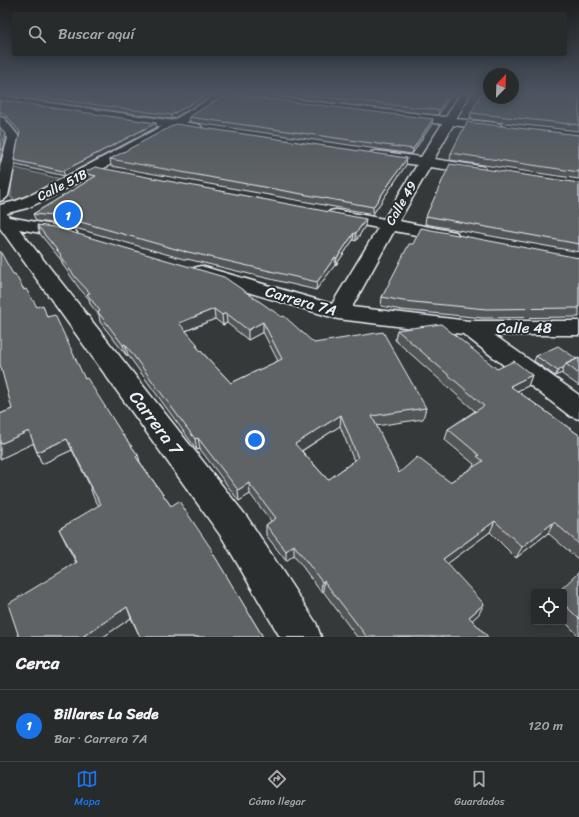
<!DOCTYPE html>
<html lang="es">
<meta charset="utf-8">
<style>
body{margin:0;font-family:Sriracha,sans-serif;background:#303334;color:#f1f3f6}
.controls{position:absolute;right:12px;bottom:12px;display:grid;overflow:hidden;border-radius:4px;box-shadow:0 2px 10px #0003}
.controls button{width:36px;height:36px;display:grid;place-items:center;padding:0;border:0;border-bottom:1px solid #444748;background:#282b2c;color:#f1f3f6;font:20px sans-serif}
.compass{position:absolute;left:483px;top:68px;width:36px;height:36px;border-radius:50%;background:#282b2c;box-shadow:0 2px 10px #0003;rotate:23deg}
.you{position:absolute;left:255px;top:440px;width:14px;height:14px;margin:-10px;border:3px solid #fff;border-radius:50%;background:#1a73e8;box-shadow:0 0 0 6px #1a73e833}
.badge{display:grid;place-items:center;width:26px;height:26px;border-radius:50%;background:#1a73e8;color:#fff;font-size:13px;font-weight:700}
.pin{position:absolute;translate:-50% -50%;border:2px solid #fff;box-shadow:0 1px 4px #0006}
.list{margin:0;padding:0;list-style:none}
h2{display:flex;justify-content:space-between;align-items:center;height:52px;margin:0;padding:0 16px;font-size:17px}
h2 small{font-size:13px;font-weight:400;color:#a5a7a9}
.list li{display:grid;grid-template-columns:26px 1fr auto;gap:12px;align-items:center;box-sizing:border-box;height:72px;padding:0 16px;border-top:1px solid #444748}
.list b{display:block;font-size:15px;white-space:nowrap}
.list p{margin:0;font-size:13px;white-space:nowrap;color:#a5a7a9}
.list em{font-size:13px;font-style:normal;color:#a5a7a9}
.icon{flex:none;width:22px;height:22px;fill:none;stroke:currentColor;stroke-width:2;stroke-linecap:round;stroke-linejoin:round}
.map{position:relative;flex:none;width:579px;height:637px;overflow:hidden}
.search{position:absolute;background:#282b2c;box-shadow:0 2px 10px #0003;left:12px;right:12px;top:12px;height:44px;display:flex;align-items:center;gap:10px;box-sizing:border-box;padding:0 14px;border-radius:4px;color:#a5a7a9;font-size:15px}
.sheet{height:124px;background:#282b2c}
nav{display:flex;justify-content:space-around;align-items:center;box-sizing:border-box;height:56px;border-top:1px solid #444748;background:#282b2c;font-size:11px;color:#a5a7a9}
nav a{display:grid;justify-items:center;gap:2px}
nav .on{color:#1a73e8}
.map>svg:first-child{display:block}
</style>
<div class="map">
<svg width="579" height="637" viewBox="0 0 579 637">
<rect width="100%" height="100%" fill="#35393a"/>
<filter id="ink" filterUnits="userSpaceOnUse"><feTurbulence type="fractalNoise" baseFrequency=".025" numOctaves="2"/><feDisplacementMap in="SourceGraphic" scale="8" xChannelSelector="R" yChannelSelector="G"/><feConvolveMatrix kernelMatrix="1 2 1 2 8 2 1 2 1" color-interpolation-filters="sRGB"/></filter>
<g filter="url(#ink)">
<path fill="#4d5152" stroke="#9aa1a5" d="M15 168 65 180 20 201 11 198V170Z"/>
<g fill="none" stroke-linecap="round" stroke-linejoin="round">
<defs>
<path id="minor" d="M222 94H249L446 117 460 94H470L456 119 496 123 500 124 502 127 500 130 496 131 453 125 434 159 479 166 484 167 486 170 484 173 479 174 430 167 399 221 450 231 456 232 459 236 456 240 450 241 394 231 352 307 469 321H579V335H494L579 395V419L570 416 463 334 338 319 194 276 191 272 194 268 201 266 332 304 378 228 330 219 328 215 330 211 336 210 384 219 417 165 376 159 371 158 369 155 371 152 376 151 421 157 442 124 227 97Z
M0 96 196 124 200 125 202 128 200 131 196 132 0 102Z
M0 117 4 118 20 138 8 196 5 199 0 201V167L8 138 0 128Z
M0 211 6 212 9 217 74 229 77 233 74 237 68 238 19 229 247 517 316 623 321 637H280L223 539 0 228Z"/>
<path id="tertiary" d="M218 94H230L178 128 45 200 27 208 0 215V205L16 201 33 194 170 122Z
M547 94H579V99L552 97Z"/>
</defs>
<use href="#minor" stroke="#e8f1f8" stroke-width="3"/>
<use href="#tertiary" stroke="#e8f1f8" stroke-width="3"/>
<use href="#minor" fill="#2a2d2e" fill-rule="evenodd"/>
<use href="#tertiary" fill="#2a2d2e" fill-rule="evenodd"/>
</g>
<path fill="#525557" stroke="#e8f1f8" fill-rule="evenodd" d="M0 94H216L172 119 0 95Z
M259 94H452L438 115Z
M556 94H579V96Z
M579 99V131L470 119 471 113Z
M0 100 157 127 65 176 16 165 14 160 19 135 5 117 0 116Z
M189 117 432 124 412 154 190 122Z
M579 135V179L450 160 451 153Z
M110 159 406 165 373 214 111 166Z
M83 173 365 226 356 241 353 240 336 265H335L316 290 187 259V260L65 225 36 221 33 214 89 181 85 180Z
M579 183V252L425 224 426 216Z
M37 225 314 343 426 408 423 419 376 426 399 473 450 482 473 467 474 464 445 440 448 429 475 411 395 340 397 330 497 369 532 375 528 386 517 391 579 435V560L548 533 516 558 490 532 447 564 479 614 472 620 488 637H357L323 591 321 592 294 555 286 561 266 535V525L271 521 250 494 239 501 200 449 197 450 128 355H126L100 322 99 315 90 304 89 299 79 288 63 265 61 260 40 234ZM215 319 223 325 227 323 248 340 263 332 278 361 231 383 199 349 186 331ZM340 426 354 461 328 480 302 451Z
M413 244 579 258V317L483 318 401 310 381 306 382 297Z
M13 274 37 307 48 317 85 379 123 435 138 455 140 462 171 506 213 554 263 637H140L131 618 103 637H19L76 563 59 529 99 506 93 496 89 484 72 450 42 464 33 443 0 459V414L12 409Z
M536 356 577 359 579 358V386L562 374V373L555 376 534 361Z
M579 572V636L564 621V592Z"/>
<path fill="#424547" stroke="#e8f1f8" d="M209 94H216L172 119 171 115Z
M450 94H452L438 115 439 110Z
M433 119 432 124 412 154 413 149Z
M156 123 157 127 65 176 63 171Z
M5 134 6 138 0 161V150Z
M407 158 406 165 373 214V207Z
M366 219 365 226 356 241V233Z
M354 233 353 240 336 265 337 258Z
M335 257V265L316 290 317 282Z
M214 309 215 319 180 333 179 323Z
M226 313 227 323 223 325 222 315Z
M263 322V332L248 340V330Z
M125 344 128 355H126L123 345Z
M564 367 562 373 555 376 558 371Z
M532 375 528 386 506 396 510 386Z
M341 415 340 426 295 455V444Z
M29 431 34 443 0 459V444Z
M198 438 200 449 197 450 195 439Z
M67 439 72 450 42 464 37 452Z
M138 455 141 467 136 457Z
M249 483 250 494 239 501 238 490Z
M495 521 490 532 439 570 443 559Z
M554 522 548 533 516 558 522 547Z
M294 545V555L286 561V551Z
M324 581 323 591 321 592 322 582Z
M484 604 479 614 465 627 469 617Z
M127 607 131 618 103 637H82Z"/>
<path fill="#5f6365" stroke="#e8f1f8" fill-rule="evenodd" d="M18 94H209L171 115Z
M226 94 433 119 413 149 189 117Z
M294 94H450L439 110Z
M481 94H489V98H513V94H524L579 99V125L471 113Z
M0 100 156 123 63 171 14 160 20 132 4 113 0 112Z
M467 122 579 135V172L451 153Z
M176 124 407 158 373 207 110 159Z
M0 127 5 134 0 150Z
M450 164 579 183V244L426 216Z
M95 167 366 219 356 233H354L337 258 335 257 317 282 184 251 186 252 63 217 33 214 96 176 83 173Z
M37 225 54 227 224 277 282 317 284 316 314 343 383 332 426 408 372 416 399 473 417 457 450 482 483 461 477 456 479 455 448 429 484 406 397 330 441 324 497 369 514 361 532 375 510 386 579 435V544L554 522 522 547 495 521 443 559 484 604 469 617 488 637H367L324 581 322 582 294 545 286 551 266 525 276 518 249 483 238 490 198 438 195 439 125 344 123 345 98 312 100 311 87 294 90 293 76 278 60 256 61 255ZM214 309 222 315 226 313 248 330 263 322 282 359 231 383 196 346 198 345 179 323ZM341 415 358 458 328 480 295 444Z
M421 228 579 258V308L486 309 403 301 382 297 409 244H413Z
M0 251 13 274H15L24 290 26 289 37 307 43 305 47 317 55 315 85 379 87 378 123 435 138 455 136 457 171 506 179 501 212 550H211L263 637H140L127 607 82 637H19L8 604 77 562 59 529 101 504 89 484H90L67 439 37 452 29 431 0 444V414L12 409 0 364Z
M558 346 577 359 566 364 564 367 558 371 536 356Z
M579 358V374L566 364Z
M579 572V619L564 604V592H558Z"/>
</g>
<linearGradient id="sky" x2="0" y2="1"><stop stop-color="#1d1f20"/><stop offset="0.51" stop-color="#4b5460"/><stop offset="1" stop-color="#4b5460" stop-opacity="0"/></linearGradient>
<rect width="579" height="183" fill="url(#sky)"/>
<g text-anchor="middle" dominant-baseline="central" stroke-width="4" stroke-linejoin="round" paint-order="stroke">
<g font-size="13" fill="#e8f1f8" stroke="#2a2d2e">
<text transform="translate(62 185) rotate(-27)">Calle 51B</text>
<text transform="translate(401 203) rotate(-60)">Calle 49</text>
</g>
<g font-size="15" fill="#e8f1f8" stroke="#2a2d2e">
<text transform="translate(301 301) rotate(16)">Carrera 7A</text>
<text x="524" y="328">Calle 48</text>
</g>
<g font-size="18" fill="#e8f1f8" stroke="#2a2d2e">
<text transform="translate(156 423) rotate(53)">Carrera 7</text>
</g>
</g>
</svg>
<div class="controls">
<button><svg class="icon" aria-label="locate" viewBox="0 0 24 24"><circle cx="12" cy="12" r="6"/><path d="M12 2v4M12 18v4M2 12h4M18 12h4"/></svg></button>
</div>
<svg class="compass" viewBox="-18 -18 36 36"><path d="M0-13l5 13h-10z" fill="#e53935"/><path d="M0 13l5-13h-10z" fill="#a5a7a9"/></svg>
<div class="you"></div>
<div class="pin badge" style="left:68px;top:215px">1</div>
<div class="search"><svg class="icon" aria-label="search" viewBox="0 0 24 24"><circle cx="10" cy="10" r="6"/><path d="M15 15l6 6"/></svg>Buscar aquí</div>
</div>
<section class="sheet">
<h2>Cerca<small></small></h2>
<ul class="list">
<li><span class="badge">1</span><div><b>Billares La Sede</b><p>Bar · Carrera 7A</p></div><em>120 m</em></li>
</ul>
</section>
<nav>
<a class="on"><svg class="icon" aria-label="map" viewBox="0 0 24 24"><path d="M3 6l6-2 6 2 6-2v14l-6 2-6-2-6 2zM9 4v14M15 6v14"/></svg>Mapa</a>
<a><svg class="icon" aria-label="directions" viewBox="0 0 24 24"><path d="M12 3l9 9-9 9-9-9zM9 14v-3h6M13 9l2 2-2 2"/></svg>Cómo llegar</a>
<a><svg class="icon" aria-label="saved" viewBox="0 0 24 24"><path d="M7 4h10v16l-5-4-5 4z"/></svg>Guardados</a>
</nav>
